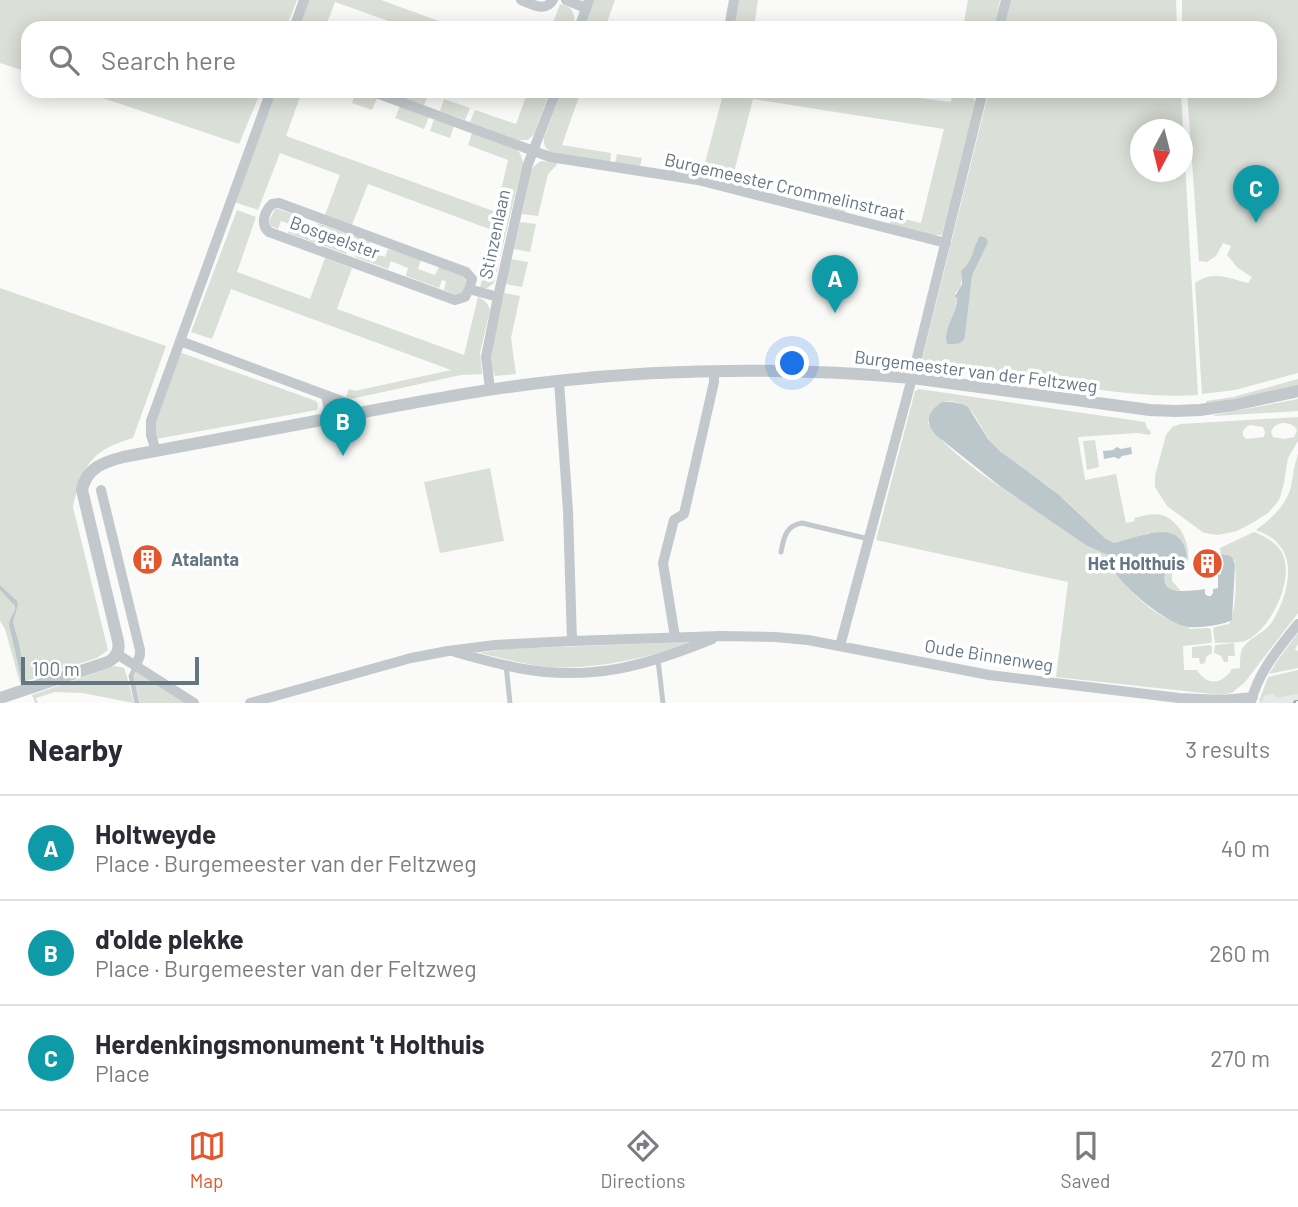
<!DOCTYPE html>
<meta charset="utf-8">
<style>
body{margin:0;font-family:Barlow,sans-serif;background:#f7f7f7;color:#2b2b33}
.compass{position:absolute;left:1130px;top:119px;width:63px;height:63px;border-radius:50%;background:#fff;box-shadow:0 4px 18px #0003;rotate:187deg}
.scale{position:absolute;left:21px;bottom:18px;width:178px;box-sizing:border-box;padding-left:7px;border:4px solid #657683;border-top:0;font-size:19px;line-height:24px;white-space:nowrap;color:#657683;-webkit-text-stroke:5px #fff;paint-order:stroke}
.you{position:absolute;left:793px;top:364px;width:24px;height:24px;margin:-18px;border:5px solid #fff;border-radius:50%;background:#1a73e8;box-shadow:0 0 0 10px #1a73e833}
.badge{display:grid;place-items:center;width:46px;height:46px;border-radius:50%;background:#e4572e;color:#fff;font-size:23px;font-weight:700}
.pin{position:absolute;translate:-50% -58px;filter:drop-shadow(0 2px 4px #0008)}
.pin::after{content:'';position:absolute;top:37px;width:24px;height:21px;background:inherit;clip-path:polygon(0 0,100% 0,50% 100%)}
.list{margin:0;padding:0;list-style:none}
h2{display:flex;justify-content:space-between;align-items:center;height:91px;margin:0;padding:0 28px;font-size:30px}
h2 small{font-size:23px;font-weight:400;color:#7c7c81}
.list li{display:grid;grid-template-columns:46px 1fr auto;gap:21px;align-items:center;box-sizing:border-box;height:105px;padding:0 28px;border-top:2px solid #e1e1e2}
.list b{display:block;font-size:26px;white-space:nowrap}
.list p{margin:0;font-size:23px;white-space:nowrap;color:#7c7c81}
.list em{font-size:23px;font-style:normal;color:#7c7c81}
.icon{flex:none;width:38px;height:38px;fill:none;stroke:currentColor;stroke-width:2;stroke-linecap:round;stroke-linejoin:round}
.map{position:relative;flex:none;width:1298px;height:703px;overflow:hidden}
.search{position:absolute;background:#fff;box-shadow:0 4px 18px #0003;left:21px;right:21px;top:21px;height:77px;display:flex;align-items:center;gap:18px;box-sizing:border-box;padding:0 24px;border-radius:21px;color:#7c7c81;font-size:26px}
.sheet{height:406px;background:#fff}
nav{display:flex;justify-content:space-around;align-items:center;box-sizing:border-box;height:98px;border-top:2px solid #e1e1e2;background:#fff;font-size:19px;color:#7c7c81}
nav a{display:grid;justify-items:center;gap:4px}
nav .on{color:#e4572e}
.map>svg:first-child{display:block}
</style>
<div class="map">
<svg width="1298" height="703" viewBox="0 0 1298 703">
<rect width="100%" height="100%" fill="#fafaf8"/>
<path fill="#e8e9e9" d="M1273 694 1277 698 1298 694V703H1259V701H1262L1264 695Z"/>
<path fill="#dadfd7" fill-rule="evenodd" d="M0 0H297L286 28H28V72L0 63Z
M307 0H381L458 28H408L335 2 325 28H297Z
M594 0H615L605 28H584Z
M739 0H758L754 28H733Z
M968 0H1000L994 28H963Z
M1011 0H1176L1177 28H1004Z
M1182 0H1298V373L1235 390 1202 394 1195 283C1214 270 1228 278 1248 283L1252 277 1238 268 1227 255 1231 246 1223 243 1216 256 1207 262 1199 261 1187 91H1270V28H1182Z
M560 4C573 6 577 16 573 28H551Z
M82 91H261L239 144Z
M274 91H302L286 136 496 212 508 160 468 145 472 133 516 149 520 153 523 162 494 283 487 288H480L492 230 368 184 352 225 325 215 340 175 280 153 258 210 234 202Z
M356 91 377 98 372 110 352 103Z
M402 91H423L429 93 424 105 400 97Z
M528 91H550L534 134 528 140H518L470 122 475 110 516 124Z
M561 91H581L562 145 611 153 610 162 550 152C545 148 543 144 544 138Z
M676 91H862L951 102 953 91H963L976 101 942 235H929L890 224 892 216 921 223 944 129 753 99 733 176 749 180 747 188 669 171 670 162 704 167 722 98Z
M989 91H1181L1198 395C1136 399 1075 385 1015 376 984 372 953 373 923 369L921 364ZM1140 130H1182V172H1140ZM977 240 985 248 972 276 965 337 947 344C941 325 962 313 955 293 963 286 961 280 961 271L972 260Z
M444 99 470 108 465 120 440 111Z
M400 106 429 117 424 129 395 118Z
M434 119 454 126 450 138 430 131Z
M617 154 642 158 640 166 615 163Z
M542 161 557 163 556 166 548 174 538 216 522 214 531 169 539 162Z
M822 198 847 204 845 213 820 207Z
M275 209H278L299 216 296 224 313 231 317 223 370 242 367 250 385 257 388 249 421 260 418 269 435 275 439 267 464 276 466 282 462 293 457 295 444 290 446 281 442 280 439 288 406 276 408 268 391 261 388 269 355 257 358 249 349 246 346 254 324 246 327 238 318 235 315 243 288 233 290 224 281 221 278 229 270 226 269 221Z
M237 210 256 217 237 272 310 299 325 258 352 268 337 309 464 355 478 297C485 300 488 304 490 310L480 353 482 374 461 375 351 399 346 397 349 389 355 391 451 370 231 289 212 339 191 332Z
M520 222 536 224 530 252 514 249Z
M511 259 528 262 522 287 506 284Z
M0 288 166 346 133 438C91 450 82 466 73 507L108 650 97 658 26 681 19 643 13 622 18 605 16 601 0 585Z
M504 293 520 296 511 338 516 374 495 376C484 355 499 316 504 293Z
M179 352 316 401 318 404 317 410 156 439 153 426Z
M1298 379V387L1206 404V401L1233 397Z
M919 389 1145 422 1147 428 1151 432 1150 435 1137 433 1078 437 1085 480 1116 474 1126 523 1135 521 1134 518C1143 516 1153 513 1162 515 1182 522 1192 547 1187 566L1180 571H1175L1172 575V581L1181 591C1168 589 1161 585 1166 571L1149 533 1114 543 1106 539C1090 524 1074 508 1058 494 1037 477 1012 464 993 444 981 432 977 409 959 403 943 397 931 407 928 423 950 456 1003 489 1037 511 1061 527 1083 543 1110 556 1114 577 1139 601 1157 613 1167 619 1178 623 1189 627V629L1209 628 1211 630 1212 642 1210 643 1183 646 1184 670H1197C1207 686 1222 685 1232 669L1240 668C1240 663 1240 657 1241 652 1245 639 1264 634 1272 622 1285 602 1297 564 1279 545 1273 537 1265 534 1256 530 1272 518 1285 507 1291 487 1293 476 1294 465 1298 454V613L1245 682 1232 693 1221 695 1056 677 1068 582 876 540 915 391Z
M1298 399V411L1214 416V415Z
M1298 417V441L1288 458 1284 483 1280 498 1276 504 1268 513 1254 522 1237 531 1218 535 1204 533 1167 506 1155 487V476L1166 435 1172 427 1181 424ZM1282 423C1288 423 1294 424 1297 430L1294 437 1284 439 1273 437 1271 432C1273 427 1276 424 1282 423ZM1250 425 1263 427 1265 432 1264 437 1246 439 1243 436C1242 431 1245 427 1250 425Z
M1095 440 1099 467 1087 470 1083 441Z
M490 468 504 541 440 553 424 482Z
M1254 532C1266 537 1278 543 1283 555 1294 581 1271 628 1247 640 1239 644 1225 642 1215 643L1213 629 1215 627 1229 624C1237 611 1236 577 1235 561L1227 555H1221L1220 548Z
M0 590 15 606 11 633 22 682 20 683 5 629 0 621Z
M1298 633V644L1295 649 1298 651V668L1269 674 1277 661Z
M687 642 688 645C642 658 597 670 548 667 525 665 502 658 479 653L505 649Z
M1234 643 1235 656H1228V662H1224L1221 656 1214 653 1215 645Z
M1210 645 1212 647V653L1206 657 1205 663 1200 664 1199 658H1192V647Z
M115 666 124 668 127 677 134 703 82 693 55 692 36 698 38 703H35L32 695Z
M1298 670V694L1277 698 1273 694 1265 695 1262 702 1259 701 1268 677Z
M136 672 186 703H140L134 677Z"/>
<path fill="#bbc7cb" d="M980 236 986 238 988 242 972 276 965 337C962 345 955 344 947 344 942 328 957 315 957 299L955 296 962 284 961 271C976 257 971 250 980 236Z
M942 402H952L962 404 968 407 988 439 1001 452 1058 494 1106 539 1114 543C1142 536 1186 515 1187 562L1182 566H1176L1166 571C1157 597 1189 591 1205 589V594L1208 596H1211L1213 593V589L1218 588V575L1221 574V555C1229 554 1234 557 1235 565L1232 620C1224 625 1199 628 1189 627 1166 624 1122 587 1112 567 1112 566 1110 557 1110 556L1086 545 1001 487 937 436C924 423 927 412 942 402Z
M1117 447 1121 449 1131 447 1132 454 1122 456 1119 459 1114 457 1104 459 1103 451 1113 450Z
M0 585 17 601 18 605 13 622 19 643 26 681 22 682 9 625C9 618 16 613 15 606L0 590Z"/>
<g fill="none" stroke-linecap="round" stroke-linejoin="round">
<path stroke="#c3c8cc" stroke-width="5" d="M781 552C784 538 785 526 802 523L869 539
M658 660 663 703
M506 665 510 703
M136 666 131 676 137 703"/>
<path stroke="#c3c8cc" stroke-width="10" d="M521 0C532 4 545 13 553 0
M566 0 586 8
M294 28 304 0
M579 28 589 0
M729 28 734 0
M999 28 1006 0
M371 91 550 157 698 180 946 243
M469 289 465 297 455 300 269 232C260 225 264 212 272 204L279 203 466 272 472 279 469 289 498 297
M180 341 347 403
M559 381 568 511 572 641
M490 389 486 357 498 297 527 167 556 91
M326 395 331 419
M156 451 151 435V421L271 91
M101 490 140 650V655L136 666
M675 637 663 563 674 520 684 514 714 382V372
M840 646 912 378 983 91
M455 652C476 658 497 664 518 668 590 682 646 666 712 639
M117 654 194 703
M1251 702C1258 672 1279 648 1298 624
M250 703 411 658 448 651 495 645 572 641 721 636 775 637 808 640 989 675 1179 698 1222 700 1253 697"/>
<path stroke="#c3c8cc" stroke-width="12" d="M0 698 108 662C117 657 120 650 118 641L82 490C86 468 104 462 123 457 193 444 262 431 332 418 407 404 481 389 557 381 674 368 795 368 912 378L1150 410 1175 411 1200 410 1234 405 1298 391"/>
<defs>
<path id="rail" d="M1296 703H1298"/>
</defs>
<use href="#rail" stroke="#a2aab0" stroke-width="6"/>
<use href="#rail" stroke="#fff" stroke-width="3.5" stroke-dasharray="10" stroke-linecap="butt"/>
</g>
<defs>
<symbol id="building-disc" viewBox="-11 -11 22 22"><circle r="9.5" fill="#e4572e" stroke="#fff"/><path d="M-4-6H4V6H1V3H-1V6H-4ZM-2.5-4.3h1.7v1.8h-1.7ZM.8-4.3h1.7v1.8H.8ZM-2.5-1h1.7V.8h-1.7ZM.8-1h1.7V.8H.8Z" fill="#fff"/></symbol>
</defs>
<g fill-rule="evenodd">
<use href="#building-disc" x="130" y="542" width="35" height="35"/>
<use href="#building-disc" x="1190" y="546" width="35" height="35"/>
</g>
<g text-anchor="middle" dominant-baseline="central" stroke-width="7" stroke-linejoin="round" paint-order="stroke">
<g font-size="18" fill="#657683" stroke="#fff">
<text transform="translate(785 186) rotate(13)">Burgemeester Crommelinstraat</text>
<text transform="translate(494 234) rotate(-78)">Stinzenlaan</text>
<text transform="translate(335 237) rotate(20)">Bosgeelster</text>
<text transform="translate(976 371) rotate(7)">Burgemeester van der Feltzweg</text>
<text transform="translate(989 655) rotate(9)">Oude Binnenweg</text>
</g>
<g font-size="18" font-weight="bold" fill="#657683" stroke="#fff" text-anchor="start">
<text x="171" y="559">Atalanta</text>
<text x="1185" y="563" text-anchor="end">Het Holthuis</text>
</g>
</g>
</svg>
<svg class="compass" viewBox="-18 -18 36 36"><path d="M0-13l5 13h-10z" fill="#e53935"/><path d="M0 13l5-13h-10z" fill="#7c7c81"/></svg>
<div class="scale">100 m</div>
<div class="you"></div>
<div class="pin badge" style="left:835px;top:313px;background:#0f9aa8">A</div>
<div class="pin badge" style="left:343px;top:456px;background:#0f9aa8">B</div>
<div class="pin badge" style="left:1256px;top:223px;background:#0f9aa8">C</div>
<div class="search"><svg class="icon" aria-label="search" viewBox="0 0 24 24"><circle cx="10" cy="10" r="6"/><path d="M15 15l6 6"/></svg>Search here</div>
</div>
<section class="sheet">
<h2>Nearby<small>3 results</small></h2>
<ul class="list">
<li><span class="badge" style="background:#0f9aa8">A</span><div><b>Holtweyde</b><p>Place · Burgemeester van der Feltzweg</p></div><em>40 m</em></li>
<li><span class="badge" style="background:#0f9aa8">B</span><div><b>d'olde plekke</b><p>Place · Burgemeester van der Feltzweg</p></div><em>260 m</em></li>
<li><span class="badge" style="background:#0f9aa8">C</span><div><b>Herdenkingsmonument 't Holthuis</b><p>Place</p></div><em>270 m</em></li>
</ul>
</section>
<nav>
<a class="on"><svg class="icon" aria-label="map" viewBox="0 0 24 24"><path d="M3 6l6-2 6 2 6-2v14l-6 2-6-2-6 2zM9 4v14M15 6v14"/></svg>Map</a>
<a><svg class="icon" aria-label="directions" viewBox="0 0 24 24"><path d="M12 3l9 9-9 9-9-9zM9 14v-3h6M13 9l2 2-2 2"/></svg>Directions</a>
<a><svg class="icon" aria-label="saved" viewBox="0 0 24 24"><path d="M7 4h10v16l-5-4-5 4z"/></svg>Saved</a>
</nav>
